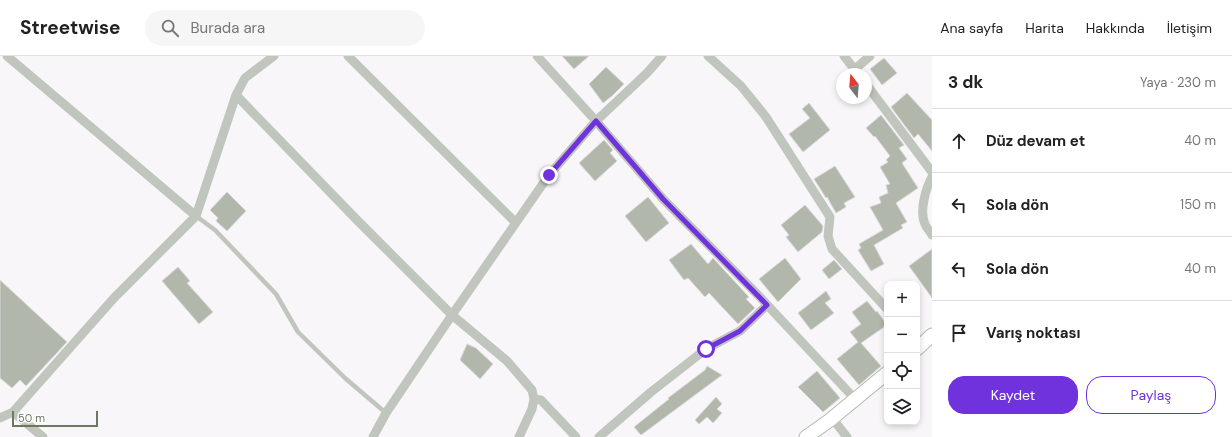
<!DOCTYPE html>
<html lang="tr">
<meta charset="utf-8">
<style>
body{margin:0;font-family:"DM Sans",sans-serif;background:#f6f6f6;color:#202124}
.controls{position:absolute;right:12px;bottom:12px;display:grid;overflow:hidden;border-radius:8px;box-shadow:0 2px 6px #0003}
.controls button{width:36px;height:36px;display:grid;place-items:center;padding:0;border:0;border-bottom:1px solid #e0e0e0;background:#fff;color:#202124;font:20px sans-serif}
.compass{position:absolute;left:836px;top:12px;width:36px;height:36px;border-radius:50%;background:#fff;box-shadow:0 2px 6px #0003;rotate:344deg}
.scale{position:absolute;left:12px;bottom:10px;width:86px;box-sizing:border-box;padding-left:4px;border:2px solid #6a795f;border-top:0;font-size:11px;line-height:14px;white-space:nowrap;color:#6a795f;-webkit-text-stroke:3px #fff;paint-order:stroke}
.stop{position:absolute;width:12px;height:12px;margin:-9px;border:3px solid #7032dc;border-radius:50%;background:#fff}
.stop.end{background:#7032dc;border-color:#fff;box-shadow:0 1px 4px #0008}
.list{margin:0;padding:0;list-style:none}
h2{display:flex;justify-content:space-between;align-items:center;height:52px;margin:0;padding:0 16px;font-size:17px}
h2 small{font-size:13px;font-weight:400;color:#757577}
.list li{display:grid;grid-template-columns:26px 1fr auto;gap:12px;align-items:center;box-sizing:border-box;height:64px;padding:0 16px;border-top:1px solid #e0e0e0}
.list b{display:block;font-size:15px;white-space:nowrap}
.list em{font-size:13px;font-style:normal;color:#757577}
.actions{display:flex;gap:8px;padding:12px 16px}
.actions a{flex:1;padding:9px 0;border:1px solid #7032dc;border-radius:16px;text-align:center;font-size:14px;color:#7032dc}
.actions .main{background:#7032dc;color:#fff}
.icon{flex:none;width:22px;height:22px;fill:none;stroke:currentColor;stroke-width:2;stroke-linecap:round;stroke-linejoin:round}
.map{position:relative;flex:none;width:932px;height:381px;overflow:hidden}
header{display:flex;align-items:center;gap:24px;box-sizing:border-box;height:56px;padding:0 20px;background:#fff;border-bottom:1px solid #e0e0e0}
header strong{font-size:19px}
nav{display:flex;gap:22px;margin-inline-start:auto;font-size:14px}
.search{width:280px;height:36px;background:#f6f6f6;display:flex;align-items:center;gap:10px;box-sizing:border-box;padding:0 14px;border-radius:22px;color:#757577;font-size:15px}
main{display:flex}
aside{flex:1;background:#fff}
.map>svg:first-child{display:block}
</style>
<header>
<strong>Streetwise</strong>
<div class="search"><svg class="icon" aria-label="search" viewBox="0 0 24 24"><circle cx="10" cy="10" r="6"/><path d="M15 15l6 6"/></svg>Burada ara</div>
<nav><a>Ana sayfa</a><a>Harita</a><a>Hakkında</a><a>İletişim</a></nav>
</header>
<main>
<div class="map">
<svg width="932" height="381" viewBox="0 0 932 381">
<rect width="100%" height="100%" fill="#f8f6f8"/>
<path fill="#b1b8ab" stroke="#dad8d9" d="M562 0H589L574 13Z
M884 2 897 17 882 29 870 13Z
M606 11 624 28 612 40 603 47 589 28Z
M907 37 932 64V95L918 78 914 82 891 51Z
M809 47 830 74 803 96 789 78 810 62 802 53Z
M881 59 904 89 899 92 907 103 902 107 918 132 896 147 907 166 901 169 903 172 874 189 884 208 871 215 858 194 861 192 859 188 883 174 870 151 881 147 879 141 888 137 886 129 890 128 880 111 888 106 886 104 890 100 875 80 874 81 866 72Z
M604 84 613 94 610 97 617 105 595 125 579 107Z
M835 110 855 141 844 147 846 151 836 157 827 141 826 142 814 123Z
M227 136 246 155 227 175 216 165 218 162 210 154Z
M648 141 669 167 646 186 625 160Z
M805 149 823 170 822 176 798 196 786 181 789 179 781 169Z
M691 188 708 208 713 202 749 241 746 243 755 252 738 268 709 237 705 241 688 222 684 224 669 204Z
M932 193V242L909 210Z
M785 202 801 223 778 246 759 223Z
M834 204 842 213 829 223 822 214Z
M178 211 190 225 187 227 213 256 199 268 162 225Z
M0 224 67 286 26 330 20 324 12 332 0 322Z
M826 235 831 243 825 247 834 257 811 274 798 257Z
M867 245 876 256 877 255 887 269 861 287 881 310 859 329 837 303 858 286 850 276 861 268 852 256Z
M467 288 476 292 493 308 480 323 460 304Z
M707 310 722 319 641 379 634 371 669 343 668 342 705 314Z
M817 315 840 342 823 356 798 331Z
M716 341 722 348 717 353 722 357 713 367 707 361 699 368 695 364Z"/>
<g fill="none" stroke-linecap="round" stroke-linejoin="round">
<defs>
<path id="secondary" d="M917 293 932 279
M806 381 830 364 887 317"/>
</defs>
<use href="#secondary" stroke="#b4baaf" stroke-width="15"/>
<path stroke="#c0c5bd" stroke-width="4.5" d="M196 160 215 174 276 238 298 276 346 323 386 357"/>
<path stroke="#c0c5bd" stroke-width="9" d="M7 0 196 160
M348 0 515 166
M537 0 596 65 663 143 758 239 855 343
M708 0 741 30 766 61 830 161 828 180 832 193 887 253
M844 0 858 18
M855 13 870 0
M866 28 932 116
M236 39 357 164 452 259 507 305 532 334 534 343 532 353 519 381
M932 121C926 132 919 155 925 168 926 172 930 175 932 179
M534 343 541 344 576 381
M13 356 43 381
M0 362 13 356 114 242 196 160 236 39 245 22 274 0
M832 362 847 381
M373 381 386 357 452 259 549 119 596 65 647 17 662 0
M599 381 651 336 706 293 740 275 767 249"/>
<use href="#secondary" stroke="#fff" stroke-width="13"/>
</g>
<g fill="none" stroke-linecap="round" stroke-linejoin="round">
<path stroke="#7032dc" stroke-width="5" d="M549 119 596 65 663 143 767 249 740 275 706 293"/>
</g>
</svg>
<div class="controls">
<button>+</button>
<button>−</button>
<button><svg class="icon" aria-label="locate" viewBox="0 0 24 24"><circle cx="12" cy="12" r="6"/><path d="M12 2v4M12 18v4M2 12h4M18 12h4"/></svg></button>
<button><svg class="icon" aria-label="layers" viewBox="0 0 24 24"><path d="M12 4l9 5-9 5-9-5zM3 14l9 5 9-5"/></svg></button>
</div>
<svg class="compass" viewBox="-18 -18 36 36"><path d="M0-13l5 13h-10z" fill="#e53935"/><path d="M0 13l5-13h-10z" fill="#757577"/></svg>
<div class="scale">50 m</div>
<div class="stop" style="left:706px;top:293px"></div>
<div class="stop end" style="left:549px;top:119px"></div>
</div>
<aside>
<h2>3 dk<small>Yaya · 230 m</small></h2>
<ul class="list">
<li><svg class="icon" aria-label="ahead" viewBox="0 0 24 24"><path d="M12 20V5M6 11l6-6 6 6"/></svg><div><b>Düz devam et</b></div><em>40 m</em></li>
<li><svg class="icon" aria-label="left" viewBox="0 0 24 24"><path d="M17 20v-9H6M10 6l-5 5 5 5"/></svg><div><b>Sola dön</b></div><em>150 m</em></li>
<li><svg class="icon" aria-label="left" viewBox="0 0 24 24"><path d="M17 20v-9H6M10 6l-5 5 5 5"/></svg><div><b>Sola dön</b></div><em>40 m</em></li>
<li><svg class="icon" aria-label="arrive" viewBox="0 0 24 24"><path d="M6 21V4h12l-3 4 3 4H6"/></svg><div><b>Varış noktası</b></div></li>
</ul>
<div class="actions"><a class="main">Kaydet</a><a>Paylaş</a></div>
</aside>
</main>
